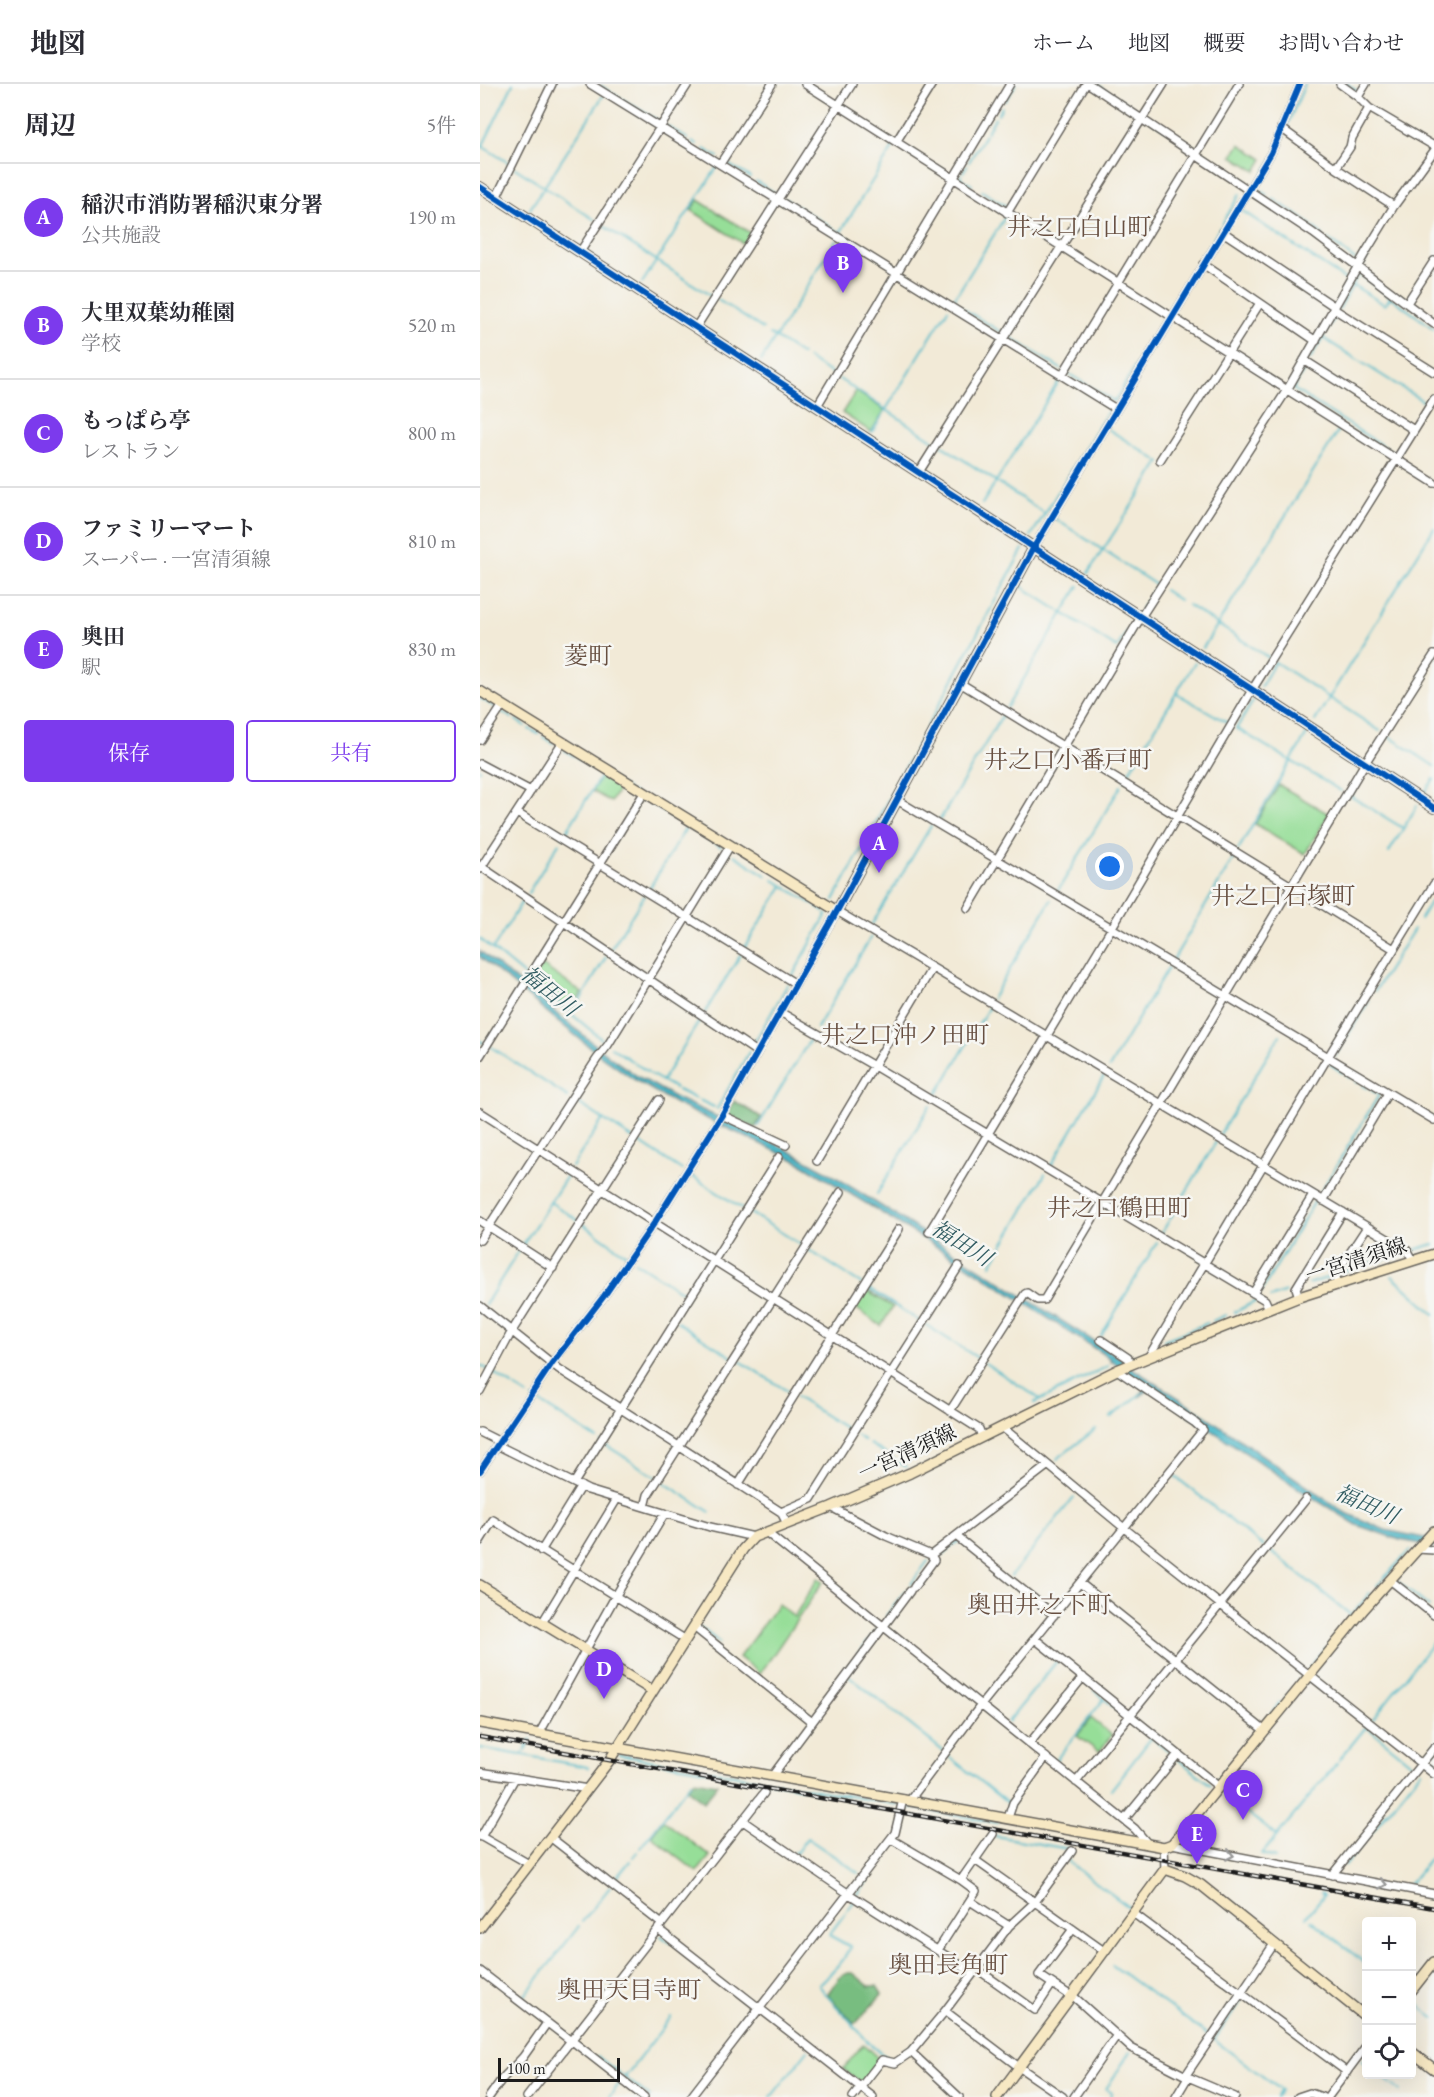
<!DOCTYPE html>
<html lang="ja">
<meta charset="utf-8">
<style>
body{margin:0;font-family:"EB Garamond","Noto Serif JP",serif;background:#f7f7f7;color:#2b2b33}
.controls{position:absolute;right:18px;bottom:18px;display:grid;overflow:hidden;border-radius:6px;box-shadow:0 6px 24px #0002}
.controls button{width:54px;height:54px;display:grid;place-items:center;padding:0;border:0;border-bottom:2px solid #e1e1e2;background:#fff;color:#2b2b33;font:30px sans-serif}
.scale{position:absolute;left:18px;bottom:15px;width:122px;box-sizing:border-box;padding-left:6px;border:3px solid #1c1c1c;border-top:0;font-size:16px;line-height:21px;white-space:nowrap;color:#1c1c1c;-webkit-text-stroke:4px #f6f6f2;paint-order:stroke}
.you{position:absolute;left:630px;top:783px;width:21px;height:21px;margin:-15px;border:4px solid #fff;border-radius:50%;background:#1a73e8;box-shadow:0 0 0 9px #1a73e833}
.badge{display:grid;place-items:center;width:39px;height:39px;border-radius:50%;background:#7c3aed;color:#fff;font-size:20px;font-weight:700}
.pin{position:absolute;translate:-50% -50px;filter:drop-shadow(0 2px 3px #0008)}
.pin::after{content:'';position:absolute;top:32px;width:21px;height:18px;background:inherit;clip-path:polygon(0 0,100% 0,50% 100%)}
.list{margin:0;padding:0;list-style:none}
h2{display:flex;justify-content:space-between;align-items:center;height:78px;margin:0;padding:0 24px;font-size:26px}
h2 small{font-size:20px;font-weight:400;color:#7c7c81}
.list li{display:grid;grid-template-columns:39px 1fr auto;gap:18px;align-items:center;box-sizing:border-box;height:108px;padding:0 24px;border-top:2px solid #e1e1e2}
.list b{display:block;font-size:22px;white-space:nowrap}
.list p{margin:0;font-size:20px;white-space:nowrap;color:#7c7c81}
.list em{font-size:20px;font-style:normal;color:#7c7c81}
.actions{display:flex;gap:12px;padding:18px 24px}
.actions a{flex:1;padding:14px 0;border:2px solid #7c3aed;border-radius:6px;text-align:center;font-size:21px;color:#7c3aed}
.actions .main{background:#7c3aed;color:#fff}
.icon{flex:none;width:33px;height:33px;fill:none;stroke:currentColor;stroke-width:2;stroke-linecap:round;stroke-linejoin:round}
.map{position:relative;flex:none;width:954px;height:2013px;overflow:hidden}
header{display:flex;align-items:center;gap:36px;box-sizing:border-box;height:84px;padding:0 30px;background:#fff;border-bottom:2px solid #e1e1e2}
header strong{font-size:28px}
nav{display:flex;gap:33px;margin-inline-start:auto;font-size:21px}
main{display:flex}
aside{flex:1;background:#fff}
.map>svg:first-child{display:block}
</style>
<header>
<strong>地図</strong>
<nav><a>ホーム</a><a>地図</a><a>概要</a><a>お問い合わせ</a></nav>
</header>
<main>
<aside>
<h2>周辺<small>5件</small></h2>
<ul class="list">
<li><span class="badge">A</span><div><b>稲沢市消防署稲沢東分署</b><p>公共施設</p></div><em>190 m</em></li>
<li><span class="badge">B</span><div><b>大里双葉幼稚園</b><p>学校</p></div><em>520 m</em></li>
<li><span class="badge">C</span><div><b>もっぱら亭</b><p>レストラン</p></div><em>800 m</em></li>
<li><span class="badge">D</span><div><b>ファミリーマート</b><p>スーパー · 一宮清須線</p></div><em>810 m</em></li>
<li><span class="badge">E</span><div><b>奥田</b><p>駅</p></div><em>830 m</em></li>
</ul>
<div class="actions"><a class="main">保存</a><a>共有</a></div>
</aside>
<div class="map">
<svg width="954" height="2013" viewBox="0 0 954 2013">
<rect width="100%" height="100%" fill="#f6f6f2"/>
<filter id="ink" filterUnits="userSpaceOnUse"><feTurbulence type="fractalNoise" baseFrequency=".0167" numOctaves="2"/><feDisplacementMap in="SourceGraphic" scale="12" xChannelSelector="R" yChannelSelector="G"/><feConvolveMatrix kernelMatrix="1 2 1 2 8 2 1 2 1" color-interpolation-filters="sRGB"/></filter>
<filter id="wash" filterUnits="userSpaceOnUse"><feTurbulence type="fractalNoise" baseFrequency=".008" numOctaves="4" result="noise"/><feDisplacementMap in="SourceGraphic" scale="24" xChannelSelector="R" yChannelSelector="G"/><feGaussianBlur stdDeviation="1.35" result="paint"/><feColorMatrix in="noise" values="0 0 0 0 0 0 0 0 0 0 0 0 0 0 0 0 0 1.4 0 .05"/><feComposite in="paint" operator="in"/></filter>
<g filter="url(#wash)">
<rect width="100%" height="100%" fill="#f2ead7"/>
<path fill="#96de98" stroke="#597d5a" stroke-width="1.5" d="M760 60 783 75 776 87 752 72Z
M218 116 272 150 265 161 211 126Z
M376 307 405 326 391 348 362 329Z
M122 691 140 702 131 718 112 707Z
M799 701 849 730 825 770 775 740Z
M62 881 102 909 90 927 52 896Z
M384 1205 413 1223 401 1242 373 1222Z
M338 1494 343 1498 280 1590 259 1573 298 1520 314 1533Z
M611 1634 632 1651 619 1668 597 1652Z
M183 1736 230 1772 217 1788 171 1752Z
M383 1960 400 1976 382 1999 363 1985Z"/>
<path fill="#78bd80" stroke="#4a6c4e" stroke-width="1.5" d="M254 1017 281 1033 275 1044 246 1031Z
M214 1696 238 1700 224 1718 207 1705Z
M368 1889H373L389 1902H397L402 1910 377 1938 374 1939 349 1913 348 1909 361 1892Z"/>
<path fill="#4eb9c9" stroke="#356a72" stroke-width="1.5" d="M0 867 130 973 157 992 194 1013 304 1064 346 1087 640 1274 643 1273 653 1285 713 1323 864 1428 905 1446 954 1456V1462L920 1456 877 1441 827 1410 733 1347 727 1343 726 1345 724 1344 725 1342H722L723 1340 707 1330 704 1326 671 1304 659 1313 666 1300 644 1287 633 1277 630 1278 631 1275 488 1182 319 1078 196 1020 152 994 117 969 0 873Z"/>
<g fill="none" stroke-linecap="round" stroke-linejoin="round">
<path stroke="#4eb9c9" stroke-width="2" d="M616 0 660 28
M867 0 877 7
M121 2 131 8
M134 10 179 37
M525 17 536 0
M518 30 522 23
M668 34 715 64
M187 42 208 55
M806 44 825 0
M507 48 515 34
M212 58 217 61
M0 61 29 79
M2 63 33 0
M224 65 238 73
M796 69 804 50
M724 70 767 98
M489 78 505 51
M246 79 270 93
M35 84 115 136
M483 88 487 82
M481 91 480 94 492 101
M276 97 295 109
M502 107 526 122
M787 111 775 103 792 76
M792 114 811 127
M305 115 388 166
M50 125 123 12
M761 126 866 196
M813 128 824 136
M826 137 843 151
M742 140 760 110
M122 141 231 212
M360 149 414 62
M733 155 740 143
M848 155 875 176
M727 165 731 159
M395 170 415 183
M720 176 725 168
M883 181 888 170
M425 189 521 248
M707 198 718 179
M162 199 238 82
M873 201 905 221 911 212
M697 213 705 201
M238 216 283 245
M473 217 525 133
M690 225 695 217
M859 225 879 190 954 245
M678 246 684 236
M290 250 322 271
M530 253 581 285
M673 253 676 249
M843 254 946 319
M327 274 352 290
M830 275 855 233
M659 276 671 256
M281 277 356 156
M826 283 813 305 914 369
M589 290 634 317
M359 295 454 357
M635 317 657 279
M392 348 468 225
M461 361 564 429
M502 420 581 294
M574 434 676 501 662 524
M551 452 628 327
M608 489 680 378 628 345
M539 501 637 564 647 547
M684 506 699 516
M708 521 789 574
M723 564 860 344
M781 602 795 578 900 647
M696 609 748 639
M0 614 18 625
M527 623 599 502
M22 628 32 634
M36 636 45 642
M835 637 954 444
M756 644 861 707
M49 645 59 650
M756 645 773 617
M63 653 73 659
M85 667 94 672
M97 674 113 684
M893 674 907 651 954 682
M0 686V685
M119 688 147 705
M885 688 870 712 923 744
M644 696 715 578
M151 708 155 710
M945 708 954 695
M168 718 174 722
M178 724 184 728
M190 731 214 747
M460 736 523 630
M220 750 241 763
M83 753 122 690
M758 766 827 650
M909 768 937 722
M254 771 287 792
M294 796 344 827
M169 805 207 742
M577 808 641 702
M48 809 79 759
M354 816 543 465
M940 835 951 817
M392 840 451 742
M0 855 45 892
M264 864 303 802
M13 865 43 816
M131 865 164 812
M693 876 755 772
M312 893 347 830
M60 904 124 957
M895 907 934 845
M512 915 571 816
M225 928 261 870
M92 930 126 873
M337 944 391 853
M0 957 4 959
M273 961 308 900
M11 963 88 1013
M131 963 168 988
M855 972 889 917
M850 980 863 989
M629 984 688 884
M170 990 195 1004
M867 992 870 994
M182 997 220 936
M875 997 878 999
M883 1002 887 1004
M198 1006 216 1015
M455 1013 509 923
M219 1016 234 1023
M95 1017 152 1054
M237 1025 269 968
M278 1042 332 952
M740 1050 800 951
M156 1056 202 1086
M92 1083 123 1035
M570 1083 624 992
M210 1091 263 1125
M840 1109 899 1011 891 1006
M397 1110 450 1022
M70 1118 99 1137
M267 1127 323 1162
M103 1140 148 1172
M681 1150 736 1058
M42 1162 89 1089
M327 1165 382 1200
M934 1166 954 1160
M915 1172 924 1169
M899 1177 907 1174
M155 1178 207 1211 192 1235
M890 1179 894 1178
M511 1181 565 1090
M862 1188 884 1181
M912 1192 954 1230
M829 1200 849 1193
M386 1203 441 1238
M781 1208 835 1117
M790 1214 806 1208
M5 1221 40 1165
M0 1228 1 1227
M755 1228 776 1217
M733 1237 746 1231
M197 1238 252 1273
M446 1241 501 1276
M621 1252 677 1158
M684 1256 728 1239
M257 1275 312 1310
M505 1279 560 1315
M0 1281 9 1286
M12 1288 47 1311
M316 1313 371 1348
M53 1314 117 1355
M554 1319 628 1282
M631 1333 661 1310
M376 1351 385 1357
M121 1358 176 1393
M390 1360 426 1383
M577 1375 616 1345
M691 1389 784 1463
M180 1396 230 1428
M788 1465 872 1532
M461 1472 478 1457 479 1458
M531 1492 594 1413
M918 1498 949 1523
M431 1500 448 1477
M897 1502 930 1466
M406 1532 427 1505
M221 1544 240 1559
M853 1554 890 1509
M378 1571 399 1543
M829 1584 846 1563
M369 1592 463 1667
M615 1607 646 1633
M805 1614 824 1591
M893 1635 954 1557
M650 1636 694 1671
M528 1638 577 1577
M782 1641 800 1619
M888 1644 936 1683
M0 1664 41 1671
M45 1666 51 1655
M43 1669V1671L107 1683 108 1684
M139 1671 288 1697
M467 1671 531 1722
M698 1675 731 1701
M859 1676 886 1643
M575 1677 624 1615
M292 1698 419 1721
M736 1698 780 1645
M631 1706 672 1653
M281 1707 287 1697
M743 1710 797 1752
M425 1722 518 1739
M515 1752 589 1765
M160 1764 211 1698
M314 1768 316 1769 327 1754 379 1789
M153 1773 157 1768
M795 1774 782 1770 857 1679
M589 1776 588 1778 649 1823
M865 1781 941 1687
M133 1798 150 1777
M929 1800 954 1770
M377 1811 388 1796 386 1794
M375 1816 349 1851 371 1863 363 1876 339 1901C348 1915 360 1925 371 1938 383 1952 392 1965 409 1975
M826 1833 844 1811 841 1809
M831 1836 886 1880
M102 1838 130 1803
M181 1852 191 1859
M632 1881 728 1951
M0 1882 4 1886
M11 1891 44 1916
M42 1915 99 1842
M932 1916 954 1934
M761 1917 734 1956 801 2006 796 2013
M421 1971 432 1961
M118 1973 170 2013
M882 1976 886 1980
M899 1990 920 2007
M145 1993 191 1933
M129 2013 140 1999
M291 2013 328 1966
M630 2013 632 2009 626 2005 650 1968"/>
</g>
</g>
<g filter="url(#ink)">
<g fill="none" stroke-linecap="round" stroke-linejoin="round">
<defs>
<path id="street" d="M110 0 636 325
M325 0 954 399
M609 0 833 149 954 240
M860 0 878 13 889 24 954 62
M878 13 886 0
M801 44 856 84 914 122
M416 58 452 0
M240 80 292 0
M856 84 870 63 872 54 889 24
M16 114 72 0
M527 129 606 0
M743 148 855 223
M100 168 208 0
M723 180 836 257
M927 219 954 177
M854 225 954 288
M216 243 372 0
M824 276 934 346
M582 291 759 0
M337 322 530 0
M680 376 780 219
M439 388 684 0
M554 463 791 69 820 0
M480 599 914 865
M0 656 23 621
M0 680 51 707
M417 716 954 1036
M37 729 316 900
M0 782 277 968
M0 785 82 659
M488 824 661 533 807 306 887 166 914 122 954 67
M300 928 394 982 785 1216 789 1225
M0 972 164 709
M0 1028 499 1345 502 1353
M242 1031 306 1061
M337 1077 452 884
M843 1117 908 1009
M0 1137 73 1184
M449 1148 631 845 772 606 954 315
M0 1156 117 975 128 961 250 762
M857 1200 856 1190 887 1143
M773 1209 833 1111
M819 1213 816 1204 863 1128
M0 1222 79 1285 301 1428 307 1440
M621 1256 648 1274 652 1280
M669 1272 848 973 954 800
M0 1307 32 1247 179 1016
M470 1327 545 1210 547 1209 557 1216H564L885 679 954 571
M522 1343 644 1444 954 1690
M0 1348 18 1357
M17 1361 108 1406 230 1443 274 1453
M0 1387 72 1279 124 1212 175 1138 242 1031 357 827 928 1167 933 1176
M94 1399 299 1073
M258 1401 419 1145
M165 1423 168 1411 361 1108
M351 1423 406 1452 451 1471
M301 1428 331 1415 479 1182
M286 1448 655 1745 668 1760
M476 1452 574 1531
M0 1457 13 1436 206 1556
M937 1465 954 1466
M61 1467 101 1402
M910 1496 954 1531
M600 1499 785 1647
M434 1503 454 1476 451 1471 567 1382
M62 1539 137 1415
M214 1543 332 1638
M555 1555 739 1703
M59 1650 135 1513 185 1429
M549 1660 603 1593
M0 1688 108 1705
M292 1692 430 1507
M596 1698 826 1415
M430 1716 501 1621 723 1346 714 1338 637 1286
M528 1734 533 1719 566 1673
M644 1736 698 1670
M263 1737 369 1810 493 1889
M0 1752 49 1780
M1 1753 35 1694
M70 1753 182 1840
M411 1755 481 1796 513 1750
M692 1760 954 1810
M684 1763 685 1785
M495 1776 624 1867
M852 1791 954 1664
M490 1817 529 1842
M653 1829 867 1988
M178 1845 393 2013
M458 1866 496 1807 481 1796
M497 1885 555 1926 572 1900
M0 1887 91 1957
M592 1911 651 1964 708 1993 755 2013
M591 1912 559 1891 593 1845
M465 1927 539 1983 583 2013
M91 1956 164 2013
M431 1968 479 2013
M706 1991 794 1860
M9 2013 22 1995 43 1973 67 1939
M47 2013 284 1709
M211 2013 415 1749 423 1715
M373 2013 402 1976 415 1979 431 1968 465 1927 529 1842 555 1818 592 1767
M594 2013 637 1951
M696 2013 708 1993
M818 2013 830 2009 842 2013
M848 2013 886 1962"/>
<path id="secondary" d="M0 103 954 724
M0 607 357 827 554 463
M0 1501 173 1607 263 1465 274 1453 351 1423 430 1389 637 1286 819 1213 954 1170
M0 1639 684 1763 692 1760 884 1525 954 1447
M0 1844 129 1677 173 1607
M932 1906 954 1878
M932 1968 954 1985
M517 2013 685 1785 705 1792 721 1801 886 1933"/>
</defs>
<use href="#street" stroke="#67645d" stroke-width="10"/>
<use href="#secondary" stroke="#67645d" stroke-width="12"/>
<use href="#street" stroke="#fff" stroke-width="7"/>
<use href="#secondary" stroke="#f7e8c3" stroke-width="9"/>
<defs>
<path id="rail" d="M0 1653 954 1824"/>
</defs>
<use href="#rail" stroke="#1c1c1c" stroke-width="4.5"/>
<use href="#rail" stroke="#f6f6f2" stroke-width="2" stroke-dasharray="7" stroke-linecap="butt"/>
<defs>
<path id="cycleway" d="M0 103 954 724
M0 1387 72 1279 124 1212 175 1138 242 1031 357 827 554 463 791 69 820 0"/>
</defs>
<use href="#cycleway" stroke="#f6f6f2" stroke-width="10"/>
<use href="#cycleway" stroke="#0057b8" stroke-width="6"/>
</g>
<defs><path id="oneway-chevron" d="M-2-3.5L2.5 0L-2 3.5" fill="none" stroke-width="1.6" stroke-linecap="round" stroke-linejoin="round" transform="scale(1.5)"/></defs>
<g stroke="#999">
<use href="#oneway-chevron" transform="translate(750 1771) rotate(11)"/>
<use href="#oneway-chevron" transform="translate(903 1800) rotate(11)"/>
</g>
</g>
<g text-anchor="middle" dominant-baseline="central" stroke-width="5" stroke-linejoin="round" paint-order="stroke">
<g font-size="21" fill="#1c1c1c" stroke="#f6f6f2">
<text transform="translate(876 1176) rotate(-18)">一宮清須線</text>
<text transform="translate(427 1368) rotate(-25)">一宮清須線</text>
</g>
<g font-size="22" font-style="italic" fill="#305b61" stroke="#f6f6f2">
<text transform="translate(70 907) rotate(39)">福田川</text>
<text transform="translate(482 1159) rotate(32)">福田川</text>
<text transform="translate(887 1420) rotate(24)">福田川</text>
</g>
<g font-size="24" fill="#674f41" stroke="#f6f6f2">
<text x="599" y="142">井之口白山町</text>
<text x="108" y="571">菱町</text>
<text x="588" y="675">井之口小番戸町</text>
<text x="803" y="811">井之口石塚町</text>
<text x="425" y="950">井之口沖ノ田町</text>
<text x="639" y="1123">井之口鶴田町</text>
<text x="559" y="1520">奥田井之下町</text>
<text x="468" y="1880">奥田長角町</text>
<text x="149" y="1905">奥田天目寺町</text>
</g>
</g>
</svg>
<div class="controls">
<button>+</button>
<button>−</button>
<button><svg class="icon" aria-label="locate" viewBox="0 0 24 24"><circle cx="12" cy="12" r="6"/><path d="M12 2v4M12 18v4M2 12h4M18 12h4"/></svg></button>
</div>
<div class="scale">100 m</div>
<div class="you"></div>
<div class="pin badge" style="left:399px;top:789px">A</div>
<div class="pin badge" style="left:363px;top:209px">B</div>
<div class="pin badge" style="left:763px;top:1736px">C</div>
<div class="pin badge" style="left:124px;top:1615px">D</div>
<div class="pin badge" style="left:717px;top:1780px">E</div>
</div>
</main>
